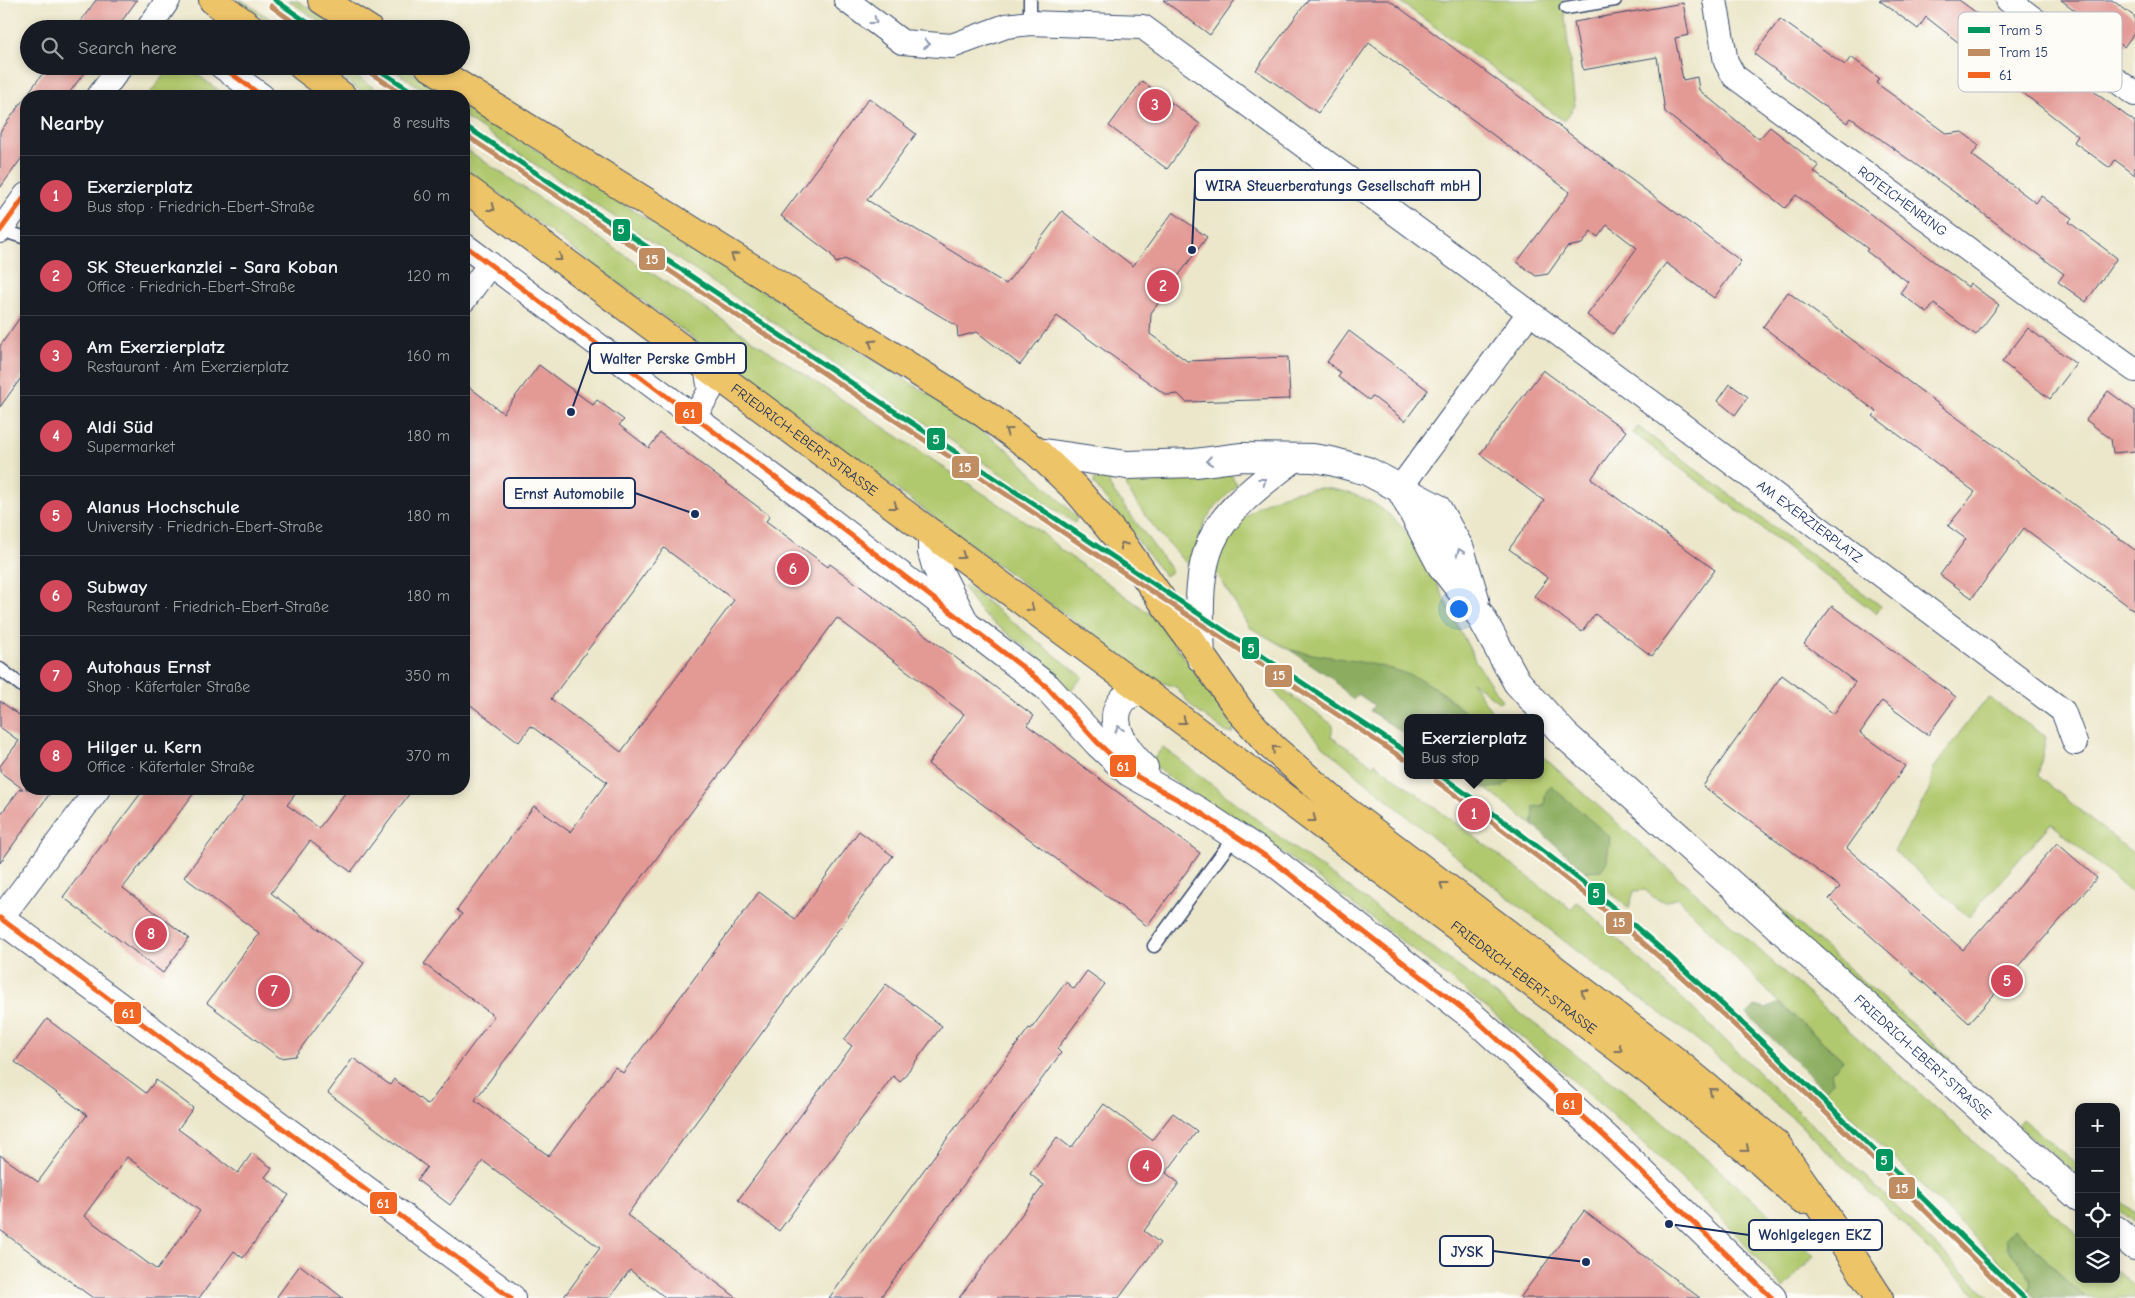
<!DOCTYPE html>
<meta charset="utf-8">
<style>
body{margin:0;font-family:"Comic Neue",sans-serif;background:#242831;color:#f1f3f6}
.controls{position:absolute;right:15px;bottom:15px;display:grid;overflow:hidden;border-radius:10px;box-shadow:0 2px 8px #0003}
.controls button{width:45px;height:45px;display:grid;place-items:center;padding:0;border:0;border-bottom:1px solid #363941;background:#171b24;color:#f1f3f6;font:25px sans-serif}
.you{position:absolute;left:1458px;top:608px;width:18px;height:18px;margin:-12px;border:4px solid #fff;border-radius:50%;background:#1a73e8;box-shadow:0 0 0 8px #1a73e833}
.badge{display:grid;place-items:center;width:32px;height:32px;border-radius:50%;background:#d1495b;color:#fff;font-size:16px;font-weight:700}
.pin{position:absolute;translate:-50% -50%;border:2px solid #fff;box-shadow:0 1px 5px #0006}
.popup{position:absolute;left:1404px;top:714px;width:140px;height:65px;box-sizing:border-box;display:grid;place-content:center;border-radius:10px;background:#171b24;filter:drop-shadow(0 1px 4px #0005);font-size:16px;white-space:nowrap;color:#9ea1a6}
.popup b{font-size:19px;color:#f1f3f6}
.popup::after{content:'';position:absolute;left:50%;top:100%;margin-left:-10px;border:10px solid transparent;border-top-color:#171b24}
.list{margin:0;padding:0;list-style:none}
h2{display:flex;justify-content:space-between;align-items:center;height:65px;margin:0;padding:0 20px;font-size:21px}
h2 small{font-size:16px;font-weight:400;color:#9ea1a6}
.list li{display:grid;grid-template-columns:32px 1fr auto;gap:15px;align-items:center;box-sizing:border-box;height:80px;padding:0 20px;border-top:1px solid #363941}
.list b{display:block;font-size:19px;white-space:nowrap}
.list p{margin:0;font-size:16px;white-space:nowrap;color:#9ea1a6}
.list em{font-size:16px;font-style:normal;color:#9ea1a6}
.icon{flex:none;width:28px;height:28px;fill:none;stroke:currentColor;stroke-width:2;stroke-linecap:round;stroke-linejoin:round}
.map{position:relative;flex:none;width:2135px;height:1298px;overflow:hidden}
.search{position:absolute;background:#171b24;box-shadow:0 2px 8px #0003;left:20px;top:20px;width:450px;height:55px;display:flex;align-items:center;gap:12px;box-sizing:border-box;padding:0 18px;border-radius:28px;color:#9ea1a6;font-size:19px}
.panel{position:absolute;background:#171b24;box-shadow:0 2px 8px #0003;left:20px;top:90px;width:450px;height:705px;border-radius:20px}
.map>svg:first-child{display:block}
</style>
<div class="map">
<svg width="2135" height="1298" viewBox="0 0 2135 1298">
<rect width="100%" height="100%" fill="#fdfcf7"/>
<filter id="ink" filterUnits="userSpaceOnUse"><feTurbulence type="fractalNoise" baseFrequency=".02" numOctaves="2"/><feDisplacementMap in="SourceGraphic" scale="10" xChannelSelector="R" yChannelSelector="G"/><feConvolveMatrix kernelMatrix="1 2 1 2 8 2 1 2 1" color-interpolation-filters="sRGB"/></filter>
<filter id="wash" filterUnits="userSpaceOnUse"><feTurbulence type="fractalNoise" baseFrequency=".0096" numOctaves="4" result="noise"/><feDisplacementMap in="SourceGraphic" scale="20" xChannelSelector="R" yChannelSelector="G"/><feGaussianBlur stdDeviation="1.12" result="paint"/><feColorMatrix in="noise" values="0 0 0 0 0 0 0 0 0 0 0 0 0 0 0 0 0 1.4 0 .05"/><feComposite in="paint" operator="in"/></filter>
<g filter="url(#wash)">
<rect width="100%" height="100%" fill="#ece7cb"/>
<path fill="#b1c96e" stroke="#667c66" d="M239 0H242L285 29H276Z
M288 0H296L342 29H331Z
M1398 0H1563L1575 106 1564 121Z
M170 66H186L226 96H148Z
M326 66H341L386 96H367Z
M388 66H402L450 96H433Z
M464 105 952 409 1008 450 1077 517 1075 523 464 117Z
M464 148 1041 532 1061 550 1156 618 1234 727 1233 733H1227L1193 708 1176 687 1152 679 464 168Z
M1638 427 1881 606 1876 613 1633 433Z
M1229 471 1237 485 1216 506 1206 519 1190 566C1174 553 1127 497 1124 478L1153 479Z
M1097 477 1109 478 1110 487 1172 571 1165 576 1094 484V480Z
M1323 488C1370 493 1395 514 1421 552L1476 662 1502 701 1500 703 1471 681 1492 712 1499 718H1471L1446 695 1424 681 1387 669 1290 650 1249 627 1214 568C1219 558 1223 546 1229 536 1248 504 1288 489 1323 488Z
M965 585 1083 677 1068 693 1042 660 982 614 963 587Z
M1272 682 1333 725 1331 737 1373 765 1375 763 1571 909 1577 902 1690 1006 1990 1298H1980L1796 1121 1695 1038 1599 968 1449 851 1323 746 1269 685Z
M1989 698 2046 737 2038 776 2135 855V896L2051 823 1969 917 1894 851 1929 791 1933 769 1972 716Z
M1163 747 1295 849 1436 950 1636 1100 1731 1180 1814 1256 1783 1288C1758 1260 1735 1231 1708 1205 1579 1078 1437 964 1291 859 1245 826 1195 798 1150 763Z
M1540 754 2079 1236V1279H2116V1270L2135 1287V1298H2085L2014 1228 2006 1247C2016 1260 2036 1274 2029 1291L1825 1090 1833 1082 1831 1073 1842 1059 1779 1003 1678 898C1662 904 1656 900 1645 890L1634 891 1629 908 1585 871 1601 870 1546 792 1544 805 1534 807 1533 825 1486 789 1503 786 1515 775H1540Z
M1754 885 1950 1058 1943 1066 1747 893Z
M2022 1119 2079 1166V1176L2017 1125Z
M2116 1197 2135 1213V1223L2116 1207Z"/>
<path fill="#8cad61" stroke="#546e60" d="M1290 650C1330 658 1390 663 1425 682 1442 691 1456 705 1471 718H1408V736L1370 711 1374 705 1358 694 1353 700 1329 676Z
M1465 775H1515L1503 786 1486 789Z
M1551 786 1610 837 1607 861 1601 870 1585 871 1533 825 1534 807 1544 805 1546 792Z
M1779 1003 1843 1060 1831 1073 1833 1082 1825 1090 1747 1014 1755 1006 1766 1009Z
M2014 1228 2085 1298H2036L2029 1291C2038 1270 2007 1258 2005 1238Z"/>
<g id="blocks">
<path fill="#e39a95" fill-rule="evenodd" d="M96 0H137L116 29H75Z
M1163 0H1235L1210 35Z
M1308 0H1389L1741 261 1714 298 1666 263 1613 334 1587 315 1637 248 1607 225 1598 237 1591 232 1582 244 1567 247 1548 274 1536 276 1517 262 1570 192 1449 102 1369 43 1318 113 1256 70Z
M1879 0H1959L2011 38 2014 33 2135 122V175L2115 160 2110 168 2074 142 2078 136 1926 17 1918 29Z
M2061 0H2112L2135 17V32L2124 47Z
M1683 3 1689 35 1675 38 1683 80 1697 77 1699 90 1759 139 1770 127 1819 166 1814 172 1968 287 1970 283 1999 305 1976 335 1934 304 1927 313 1900 293 1908 282 1866 251 1868 249 1796 195 1785 208 1665 112 1657 57 1583 70 1574 22Z
M1780 19 1845 65 1851 57 1879 78 1876 83 1947 134 1962 132 1979 145 1972 155 2036 203 2041 196 2072 218 2069 222 2117 258 2086 302 2058 282 2064 274 1968 202 1851 118 1847 123 1754 54Z
M48 66H89L67 96H26V152L0 188V132Z
M1142 81 1200 124 1167 169 1109 126Z
M869 98 916 134 867 200 1006 284 1062 211 1133 266 1173 212 1207 237 1151 313 1150 334 1187 361 1288 357 1290 399 1186 402 1178 394 1166 395 1057 316 1020 365 977 332 958 337 957 326 845 259 836 263 830 253 781 216Z
M1788 292 2135 550V611L2024 528 1972 598 1940 575 1966 539 1948 526 1975 492 1873 416 1877 412 1763 327Z
M26 309V371L0 407V346Z
M2028 328 2076 364 2050 399 2002 362Z
M1349 331 1428 390 1405 421 1372 396 1369 400 1338 377 1341 373 1327 362Z
M539 365 593 405 597 400 624 420 619 425 649 448 660 433 770 516 766 521 828 567 830 564 1034 716 1027 725 1200 853 1147 926 928 764 964 714 837 618 475 1100 549 1156 615 1067 623 1073 759 892 795 919 859 831 893 856 627 1215 737 1298H666L630 1270 609 1298H563L600 1248 483 1161 450 1205 417 1180 427 1167 328 1093 353 1058 390 1085 394 1079 428 1105 494 1016 424 964 462 914 457 910 534 806 570 832 607 782 531 726 519 742 464 700V383L503 413ZM664 548 734 600 621 752 551 699Z
M1543 370 1626 431 1591 479 1715 570 1652 656 1595 614 1582 632 1534 596 1548 578 1509 549 1544 501 1480 454Z
M1730 384 1748 397 1735 415 1718 401Z
M2108 391 2135 411V451L2113 453 2111 439 2086 420Z
M1832 606 1956 697 1928 735 1882 701 1860 733 1905 766 1847 848 1963 950 2057 843 2097 878 1969 1023 1829 899 1840 887 1703 786 1782 675 1834 714 1855 682 1804 644Z
M0 701 26 720V789H53L0 863V815L20 789H23L0 772V766L19 741 0 727Z
M144 789H197L123 888 189 938 163 973 63 897Z
M250 789H299L287 805 319 828 348 789H413L351 872 310 841 271 893 364 963 295 1056 280 1058 207 1003 259 933 184 877Z
M1087 971 1105 984 1057 1049 1061 1053 880 1298H829L1029 1028 1031 1029 1066 982 1074 989Z
M886 984 942 1026 900 1082 893 1076 779 1231 738 1200 852 1046 844 1040Z
M47 1019 146 1093 156 1080 193 1108 178 1129 238 1173 252 1153 272 1168 265 1177 289 1195 243 1258 234 1251 199 1298H93L0 1230V1155L38 1182 87 1115 15 1062ZM127 1157 200 1211 157 1270 84 1216Z
M1104 1104 1152 1140 1173 1113 1197 1131 1166 1173 1179 1183 1144 1231 1160 1243 1119 1298H959L1044 1185 1030 1174 1057 1137 1071 1148Z
M1584 1211 1700 1298H1520Z
M300 1265 343 1298H276Z"/>
</g>
</g>
<g filter="url(#ink)">
<use href="#blocks" fill-opacity="0" stroke="#3a4b6e" stroke-width="1"/>
<g fill="none" stroke-linecap="round" stroke-linejoin="round">
<defs>
<path id="service" d="M1566 8 1615 0
M1030 23V0
M1 230 26 238
M0 669 26 689
M1154 946 1235 836"/>
<g id="minor">
<path id="s1" d="M846 0 902 42 952 46 1006 26 1030 23 1143 27 1651 402 2063 711 2075 743"/>
<path id="s2" d="M1715 0 1726 62 1734 76 2035 299 2135 370"/>
<path d="M2008 0 2135 94"/>
<path d="M148 29 168 0"/>
<path d="M221 66 262 96"/>
<path d="M99 96 121 66"/>
<path d="M0 231 26 195"/>
<path d="M464 245 800 496 965 623"/>
<path d="M464 300 490 264"/>
<path d="M694 417 710 391 706 366"/>
<path d="M1400 488 1529 313"/>
<path d="M1 918 98 789"/>
</g>
<g id="tertiary">
<path d="M1037 452 1127 465 1195 463 1242 457 1313 458 1331 461 1367 471 1437 508 1460 549 1475 599"/>
<path id="s3" d="M1400 488 1441 565 1480 615 1517 682 1565 735 2079 1197"/>
<path d="M932 534V552L936 566 966 625 1047 687 1098 743 1129 772 1198 811 1273 861 1472 1016 1605 1137 1772 1298"/>
<path d="M1201 658C1196 546 1203 526 1294 458"/>
<path d="M1144 768C1128 753 1104 722 1123 700 1129 693 1136 691 1144 692"/>
<path d="M0 918 511 1298"/>
<path d="M2116 1230 2135 1246"/>
</g>
<g id="primary">
<path d="M213 0 252 29"/>
<path d="M322 0 368 29"/>
<path d="M302 66 342 96"/>
<path d="M429 66 982 412 1037 452 1076 489 1121 542 1240 711 1272 747 1342 808 1674 1060 1777 1145 1819 1205 1879 1298"/>
<path id="s4" d="M464 187 1102 660 1653 1074 1751 1153 1802 1200"/>
</g>
</defs>
<use href="#service" stroke="#3a4b6e" stroke-width="15"/>
<use href="#minor" stroke="#3a4b6e" stroke-width="26"/>
<use href="#tertiary" stroke="#3a4b6e" stroke-width="30"/>
<use href="#primary" stroke="#3a4b6e" stroke-width="30"/>
<use href="#service" stroke="#fff" stroke-width="12"/>
<use href="#minor" stroke="#fff" stroke-width="24"/>
<use href="#tertiary" stroke="#fff" stroke-width="28"/>
<use href="#primary" stroke="#eec469" stroke-width="28"/>
<defs>
<path id="bus-1" d="M221 66 262 96
M0 231 26 195
M464 245 800 496 1020 665 1047 687 1098 743 1129 772 1198 811 1273 861 1472 1016 1605 1137 1772 1298
M0 918 511 1298"/>
</defs>
<use href="#bus-1" stroke="#fdfcf7" stroke-width="9"/>
<use href="#bus-1" stroke="#f26522" stroke-width="5"/>
<defs>
<path id="tram-1" d="M275 0 317 29
M373 66 419 96
M464 125 1408 753
M1440 775C1494 814 1547 852 1597 894 1748 1020 1884 1161 2024 1298"/>
<path id="tram-2" d="M271 6 303 29
M369 72 406 96
M464 134 1404 759
M1436 781C1488 819 1541 858 1591 899 1741 1022 1875 1162 2013 1298"/>
</defs>
<use href="#tram-1" stroke="#fdfcf7" stroke-width="9"/>
<use href="#tram-2" stroke="#fdfcf7" stroke-width="9"/>
<use href="#tram-1" stroke="#00975f" stroke-width="5"/>
<use href="#tram-2" stroke="#c08c62" stroke-width="5"/>
</g>
<defs><path id="oneway-chevron" d="M-2-3.5L2.5 0L-2 3.5" fill="none" stroke-width="1.6" stroke-linecap="round" stroke-linejoin="round" transform="scale(1.25)"/></defs>
<g stroke="#8d97ae">
<use href="#oneway-chevron" transform="translate(874 21) rotate(37)"/>
<use href="#oneway-chevron" transform="translate(927 44) rotate(5)"/>
<use href="#oneway-chevron" transform="translate(1209 461) rotate(172)"/>
<use href="#oneway-chevron" transform="translate(1263 481) rotate(-37)"/>
<use href="#oneway-chevron" transform="translate(1460 552) rotate(-111)"/>
<use href="#oneway-chevron" transform="translate(1119 729) rotate(-105)"/>
</g>
<g stroke="#7a7263">
<use href="#oneway-chevron" transform="translate(492 208) rotate(37)"/>
<use href="#oneway-chevron" transform="translate(734 256) rotate(-148)"/>
<use href="#oneway-chevron" transform="translate(559 258) rotate(37)"/>
<use href="#oneway-chevron" transform="translate(872 343) rotate(-148)"/>
<use href="#oneway-chevron" transform="translate(1008 431) rotate(-144)"/>
<use href="#oneway-chevron" transform="translate(894 506) rotate(37)"/>
<use href="#oneway-chevron" transform="translate(1123 545) rotate(-126)"/>
<use href="#oneway-chevron" transform="translate(962 556) rotate(36)"/>
<use href="#oneway-chevron" transform="translate(1031 608) rotate(36)"/>
<use href="#oneway-chevron" transform="translate(1183 721) rotate(37)"/>
<use href="#oneway-chevron" transform="translate(1275 749) rotate(-136)"/>
<use href="#oneway-chevron" transform="translate(1313 819) rotate(37)"/>
<use href="#oneway-chevron" transform="translate(1443 885) rotate(-143)"/>
<use href="#oneway-chevron" transform="translate(1584 992) rotate(-143)"/>
<use href="#oneway-chevron" transform="translate(1619 1049) rotate(37)"/>
<use href="#oneway-chevron" transform="translate(1712 1091) rotate(-140)"/>
<use href="#oneway-chevron" transform="translate(1746 1149) rotate(40)"/>
</g>
</g>
<g text-anchor="middle" dominant-baseline="central" stroke-width="4.5" stroke-linejoin="round" paint-order="stroke">
<g font-size="14" fill="#1b2f5e" stroke="#fdfcf7">
<text stroke="none"><textPath href="#s2" startOffset="289">ROTEICHENRING</textPath></text>
<text stroke="none"><textPath href="#s4" startOffset="424">FRIEDRICH-EBERT-STRASSE</textPath></text>
<text stroke="none"><textPath href="#s1" startOffset="1145">AM EXERZIERPLATZ</textPath></text>
<text stroke="none"><textPath href="#s4" startOffset="1322">FRIEDRICH-EBERT-STRASSE</textPath></text>
<text stroke="none"><textPath href="#s3" startOffset="780">FRIEDRICH-EBERT-STRASSE</textPath></text>
</g>
</g>
<rect x="1958" y="12" width="164" height="80" rx="8" fill="#fdfcf7" stroke="#b9bec9" stroke-width="1"/>
<rect x="1968" y="27" width="22" height="6" fill="#00975f"/>
<rect x="1968" y="49" width="22" height="7" fill="#c08c62"/>
<rect x="1968" y="72" width="22" height="6" fill="#f26522"/>
<g font-size="14" fill="#1b2f5e">
<text x="1999" y="35">Tram 5</text>
<text x="1999" y="57">Tram 15</text>
<text x="1999" y="80">61</text>
</g>
<path fill="none" stroke="#1b2f5e" stroke-width="2" d="M1192 250L1195 185M571 412L590 358M695 514L635 493M1669 1224L1749 1235M1586 1262L1493 1251"/>
<g fill="#1b2f5e" stroke="#fdfcf7" stroke-width="2">
<circle cx="1192" cy="250" r="5"/>
<circle cx="571" cy="412" r="5"/>
<circle cx="695" cy="514" r="5"/>
<circle cx="1669" cy="1224" r="5"/>
<circle cx="1586" cy="1262" r="5"/>
</g>
<g fill="#fdfcf7" stroke="#1b2f5e" stroke-width="2">
<rect x="1195" y="170" width="285" height="30" rx="5"/>
<rect x="590" y="343" width="156" height="30" rx="5"/>
<rect x="504" y="478" width="131" height="30" rx="5"/>
<rect x="1749" y="1220" width="133" height="30" rx="5"/>
<rect x="1440" y="1236" width="53" height="30" rx="5"/>
</g>
<g font-size="15" text-anchor="middle" font-weight="bold" fill="#1b2f5e">
<text x="1338" y="191">WIRA Steuerberatungs Gesellschaft mbH</text>
<text x="668" y="364">Walter Perske GmbH</text>
<text x="569" y="499">Ernst Automobile</text>
<text x="1815" y="1240">Wohlgelegen EKZ</text>
<text x="1467" y="1257">JYSK</text>
</g>
<g stroke="#fdfcf7" stroke-width="2">
<rect x="612" y="218" width="19" height="24" rx="5" fill="#00975f"/>
<rect x="638" y="247" width="28" height="24" rx="5" fill="#c08c62"/>
<rect x="674" y="401" width="29" height="24" rx="5" fill="#f26522"/>
<rect x="926" y="427" width="20" height="24" rx="5" fill="#00975f"/>
<rect x="951" y="455" width="29" height="24" rx="5" fill="#c08c62"/>
<rect x="1241" y="636" width="19" height="24" rx="5" fill="#00975f"/>
<rect x="1264" y="664" width="29" height="24" rx="5" fill="#c08c62"/>
<rect x="1109" y="754" width="28" height="24" rx="5" fill="#f26522"/>
<rect x="1587" y="882" width="19" height="24" rx="5" fill="#00975f"/>
<rect x="1605" y="911" width="28" height="24" rx="5" fill="#c08c62"/>
<rect x="113" y="1001" width="29" height="24" rx="5" fill="#f26522"/>
<rect x="1555" y="1092" width="28" height="24" rx="5" fill="#f26522"/>
<rect x="1875" y="1148" width="19" height="24" rx="5" fill="#00975f"/>
<rect x="1888" y="1176" width="28" height="24" rx="5" fill="#c08c62"/>
<rect x="369" y="1191" width="29" height="24" rx="5" fill="#f26522"/>
</g>
<g font-size="14" text-anchor="middle" font-weight="bold" fill="#fff">
<text x="621" y="234">5</text>
<text x="652" y="264">15</text>
<text x="689" y="418">61</text>
<text x="936" y="444">5</text>
<text x="965" y="472">15</text>
<text x="1251" y="653">5</text>
<text x="1279" y="680">15</text>
<text x="1123" y="771">61</text>
<text x="1596" y="898">5</text>
<text x="1619" y="927">15</text>
<text x="128" y="1018">61</text>
<text x="1569" y="1109">61</text>
<text x="1884" y="1165">5</text>
<text x="1902" y="1193">15</text>
<text x="383" y="1208">61</text>
</g>
</svg>
<div class="controls">
<button>+</button>
<button>−</button>
<button><svg class="icon" aria-label="locate" viewBox="0 0 24 24"><circle cx="12" cy="12" r="6"/><path d="M12 2v4M12 18v4M2 12h4M18 12h4"/></svg></button>
<button><svg class="icon" aria-label="layers" viewBox="0 0 24 24"><path d="M12 4l9 5-9 5-9-5zM3 14l9 5 9-5"/></svg></button>
</div>
<div class="you"></div>
<div class="pin badge" style="left:1474px;top:814px">1</div>
<div class="popup"><b>Exerzierplatz</b>Bus stop</div>
<div class="pin badge" style="left:1163px;top:286px">2</div>
<div class="pin badge" style="left:1155px;top:105px">3</div>
<div class="pin badge" style="left:1146px;top:1166px">4</div>
<div class="pin badge" style="left:2007px;top:981px">5</div>
<div class="pin badge" style="left:793px;top:569px">6</div>
<div class="pin badge" style="left:274px;top:991px">7</div>
<div class="pin badge" style="left:151px;top:934px">8</div>
<div class="search"><svg class="icon" aria-label="search" viewBox="0 0 24 24"><circle cx="10" cy="10" r="6"/><path d="M15 15l6 6"/></svg>Search here</div>
<section class="panel">
<h2>Nearby<small>8 results</small></h2>
<ul class="list">
<li><span class="badge">1</span><div><b>Exerzierplatz</b><p>Bus stop · Friedrich-Ebert-Straße</p></div><em>60 m</em></li>
<li><span class="badge">2</span><div><b>SK Steuerkanzlei - Sara Koban</b><p>Office · Friedrich-Ebert-Straße</p></div><em>120 m</em></li>
<li><span class="badge">3</span><div><b>Am Exerzierplatz</b><p>Restaurant · Am Exerzierplatz</p></div><em>160 m</em></li>
<li><span class="badge">4</span><div><b>Aldi Süd</b><p>Supermarket</p></div><em>180 m</em></li>
<li><span class="badge">5</span><div><b>Alanus Hochschule</b><p>University · Friedrich-Ebert-Straße</p></div><em>180 m</em></li>
<li><span class="badge">6</span><div><b>Subway</b><p>Restaurant · Friedrich-Ebert-Straße</p></div><em>180 m</em></li>
<li><span class="badge">7</span><div><b>Autohaus Ernst</b><p>Shop · Käfertaler Straße</p></div><em>350 m</em></li>
<li><span class="badge">8</span><div><b>Hilger u. Kern</b><p>Office · Käfertaler Straße</p></div><em>370 m</em></li>
</ul>
</section>
</div>
